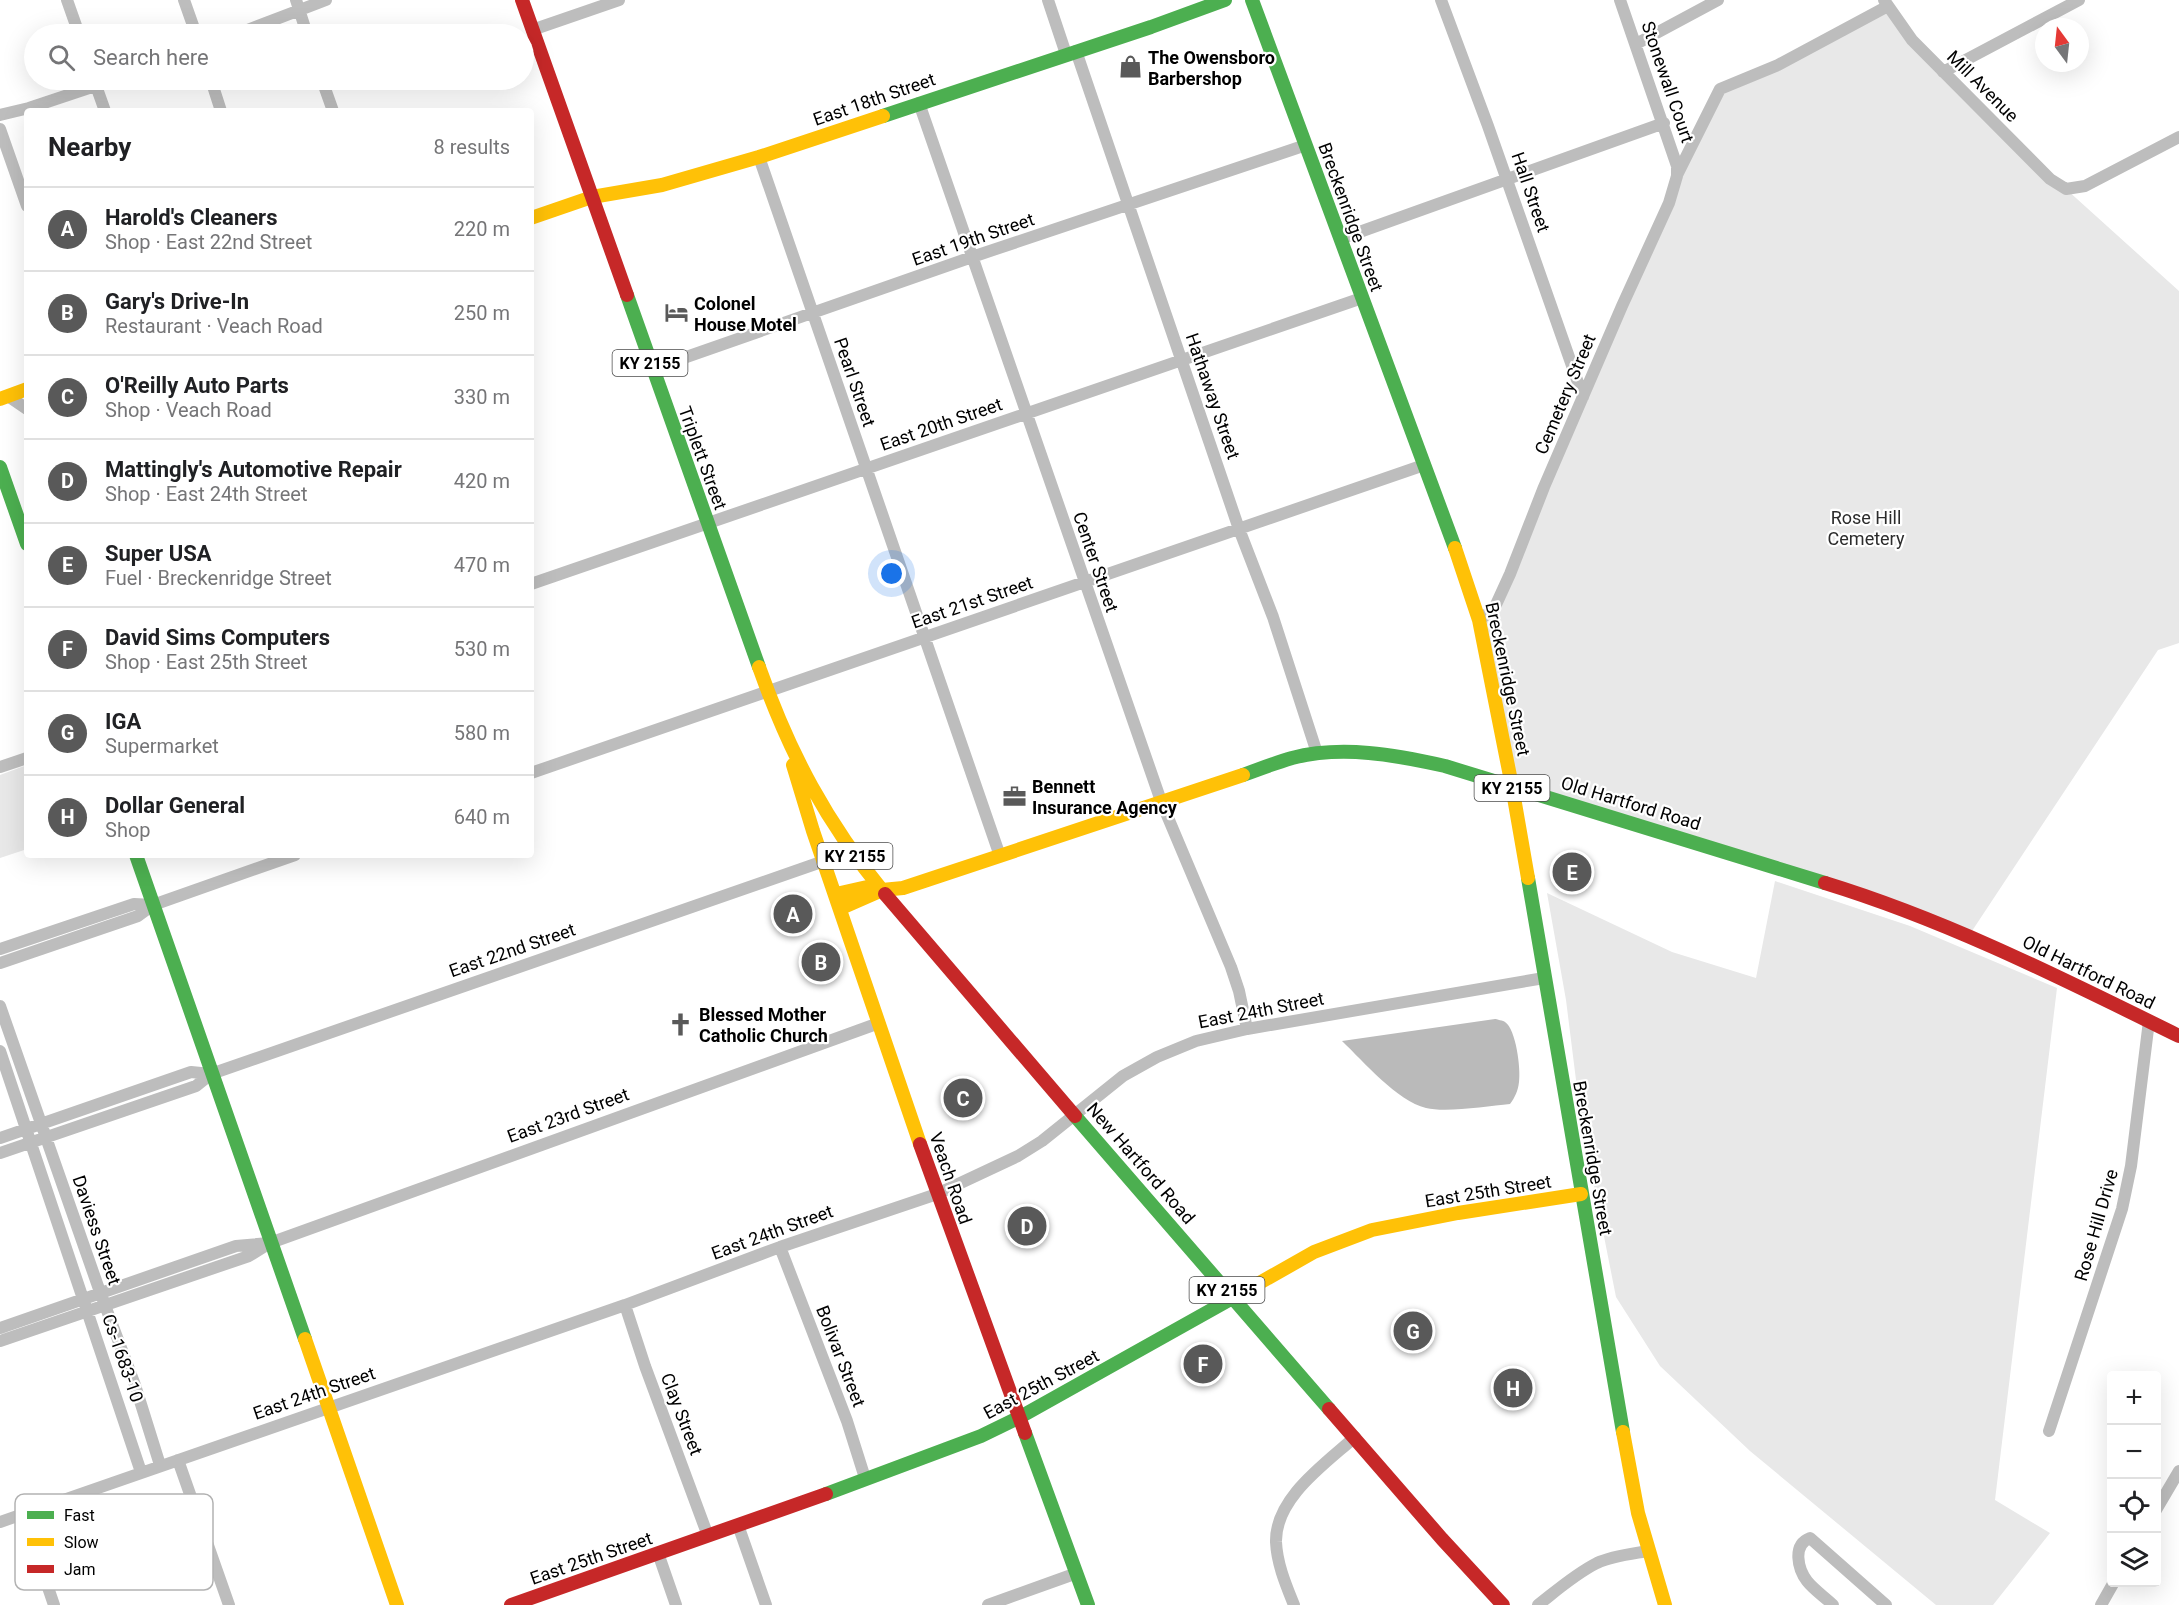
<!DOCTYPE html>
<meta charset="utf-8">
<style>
body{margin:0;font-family:Roboto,sans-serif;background:#f6f6f6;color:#202124}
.controls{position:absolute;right:18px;bottom:18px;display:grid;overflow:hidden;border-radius:6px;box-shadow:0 6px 24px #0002}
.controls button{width:54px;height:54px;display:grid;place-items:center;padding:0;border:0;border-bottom:2px solid #e0e0e0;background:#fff;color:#202124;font:30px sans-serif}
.compass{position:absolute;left:2035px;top:18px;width:54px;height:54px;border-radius:50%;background:#fff;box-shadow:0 6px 24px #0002;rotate:345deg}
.you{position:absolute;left:892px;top:574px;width:21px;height:21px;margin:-15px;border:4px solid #fff;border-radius:50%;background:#1a73e8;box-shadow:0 0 0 9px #1a73e833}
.badge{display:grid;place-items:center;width:39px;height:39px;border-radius:50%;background:#595959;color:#fff;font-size:20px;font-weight:700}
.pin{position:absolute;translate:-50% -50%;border:3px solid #fff;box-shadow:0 2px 6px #0006}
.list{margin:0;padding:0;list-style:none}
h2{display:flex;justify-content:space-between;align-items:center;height:78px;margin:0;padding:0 24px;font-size:26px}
h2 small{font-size:20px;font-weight:400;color:#757577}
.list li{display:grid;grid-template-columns:39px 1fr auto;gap:18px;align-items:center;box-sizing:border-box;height:84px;padding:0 24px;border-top:2px solid #e0e0e0}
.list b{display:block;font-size:22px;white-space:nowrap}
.list p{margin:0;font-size:20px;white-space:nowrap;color:#757577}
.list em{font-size:20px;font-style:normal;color:#757577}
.icon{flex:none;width:33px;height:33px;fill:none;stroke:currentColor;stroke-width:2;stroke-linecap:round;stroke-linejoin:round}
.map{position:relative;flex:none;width:2179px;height:1605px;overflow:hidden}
.search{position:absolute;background:#fff;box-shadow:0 6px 24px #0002;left:24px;top:24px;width:510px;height:66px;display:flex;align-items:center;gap:15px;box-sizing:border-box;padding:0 21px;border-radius:33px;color:#757577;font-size:22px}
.panel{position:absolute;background:#fff;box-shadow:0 6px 24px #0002;left:24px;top:108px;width:510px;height:750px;border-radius:6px}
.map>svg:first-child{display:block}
</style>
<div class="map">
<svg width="2179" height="1605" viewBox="0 0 2179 1605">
<rect width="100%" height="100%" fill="#fff"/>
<path fill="#e8e8e8" d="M1888 6 1901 27 2066 189 2179 291V643L2158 650 1970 934 1512 786 1479 620 1494 609 1720 89Z
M27 765V849L0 858V775Z
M1775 881 1910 926 2057 988 1995 1500 2050 1533 1993 1605H1936L1750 1451 1660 1366 1616 1297 1581 1120 1566 1000 1547 893 1672 952 1756 978Z"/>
<path fill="#bababa" d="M1495 1019C1496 1019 1504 1021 1505 1022 1516 1029 1521 1069 1519 1082 1518 1091 1515 1097 1510 1104 1488 1106 1446 1113 1426 1108 1397 1101 1364 1062 1342 1041Z"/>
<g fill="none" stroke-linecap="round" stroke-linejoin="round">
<path stroke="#bdbdbd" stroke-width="12" d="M67 0 79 34
M184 0 196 34
M296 0 307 34
M1048 0 1066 54
M1441 0 1488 126 1583 397
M1884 0 1912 40 2050 179 2066 189 2085 186 2179 137
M532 30 619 0
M237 34 326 0
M1636 44 1718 0
M1076 51 1239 529 1273 617 1317 753
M1943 72 2079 0
M94 80 105 111
M211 80 221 111
M322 80 333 111
M919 103 1161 801 1231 967 1239 991 1247 1029
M0 115 29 108 113 80
M0 129 27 206
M759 157 1000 856
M1677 175 1720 89 1778 65 1888 6
M1340 239 1664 123
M652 369 972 257 1306 145
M8 396 27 409
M531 584 1362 298
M1479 620 1494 609 1510 574 1544 487 1622 306 1669 203 1677 176V166L1620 0
M0 767 27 758
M531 773 1424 465
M0 949 134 904 153 905
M0 963 138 916 153 905 295 855
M0 1006 100 1292 135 1385 160 1465
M0 1051 141 1472
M0 1138 191 1072 211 1074
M0 1153 196 1086 211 1074 824 861
M780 1247 847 1421 865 1478
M625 1305 645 1366 708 1536
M0 1328 236 1246 269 1243
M0 1341 249 1256 270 1243 879 1023
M2049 1431 2122 1209 2131 1166 2149 1021
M178 1460 229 1605
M2156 1510 2179 1471
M23 1514 54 1605
M0 1522 625 1305 780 1247 937 1194 1018 1156 1042 1141 1123 1076 1157 1057 1196 1041 1247 1029 1544 978
M738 1525 766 1605
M658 1553 676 1605
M988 1605 1077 1573
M1294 1605C1286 1585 1277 1564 1276 1542 1275 1498 1325 1464 1355 1437
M1538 1605C1556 1591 1575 1574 1597 1563 1612 1556 1631 1554 1648 1551
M1833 1605C1825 1597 1814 1590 1807 1581 1798 1569 1792 1545 1810 1538L1886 1605
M2101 1605 2114 1582"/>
<path stroke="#4caf50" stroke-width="14" d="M1252 0 1455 548
M883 116 1151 27 1225 0
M627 295 759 667
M0 467 27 544
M1243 775C1259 769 1275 763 1292 758 1342 745 1396 755 1445 766L1825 883
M136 855 305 1339
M1528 878 1623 1432
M1075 1116 1329 1409
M1025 1433 1088 1605
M826 1494 981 1436 1020 1417 1254 1286"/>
<path stroke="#ffc107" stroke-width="14" d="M531 218 592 197 662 185 759 157 883 116
M0 399 27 389
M1455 548 1479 620 1512 786 1528 878
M759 667C790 754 826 822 885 894
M793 765 813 831 920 1144
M836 894 867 887 882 890 903 888 1243 775
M841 908 882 890
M1254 1286 1314 1252 1372 1230 1458 1213 1581 1194
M305 1339 397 1605
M1623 1432 1638 1513 1665 1605"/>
<path stroke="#c62828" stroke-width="14" d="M522 0 627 295
M1825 883C1949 921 2063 979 2179 1036
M885 894 1075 1116
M920 1144 1025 1433
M1329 1409 1442 1539 1503 1605
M511 1605 826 1494"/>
</g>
<defs>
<symbol id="shop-bare" viewBox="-9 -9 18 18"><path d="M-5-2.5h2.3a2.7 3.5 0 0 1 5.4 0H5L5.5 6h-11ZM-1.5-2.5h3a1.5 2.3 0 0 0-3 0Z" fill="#595959" stroke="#fff" stroke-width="2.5" paint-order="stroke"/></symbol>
<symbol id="hotel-bare" viewBox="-9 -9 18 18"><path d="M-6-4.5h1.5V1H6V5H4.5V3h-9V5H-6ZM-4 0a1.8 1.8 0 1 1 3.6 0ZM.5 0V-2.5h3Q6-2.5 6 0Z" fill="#595959" stroke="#fff" stroke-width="2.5" paint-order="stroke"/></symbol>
<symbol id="office-bare" viewBox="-9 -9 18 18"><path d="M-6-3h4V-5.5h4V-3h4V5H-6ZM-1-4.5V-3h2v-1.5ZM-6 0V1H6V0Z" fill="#595959" stroke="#fff" stroke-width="2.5" paint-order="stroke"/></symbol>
<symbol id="church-bare" viewBox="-9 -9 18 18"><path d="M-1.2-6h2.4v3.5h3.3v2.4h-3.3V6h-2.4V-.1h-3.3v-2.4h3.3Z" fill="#595959" stroke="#fff" stroke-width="2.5" paint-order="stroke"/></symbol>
</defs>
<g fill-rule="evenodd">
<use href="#shop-bare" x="1114" y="50" width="33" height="33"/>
<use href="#hotel-bare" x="660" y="296" width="33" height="33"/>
<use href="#office-bare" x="998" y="780" width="33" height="33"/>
<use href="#church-bare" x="664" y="1008" width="33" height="33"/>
</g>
<g text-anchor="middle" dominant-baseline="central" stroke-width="4.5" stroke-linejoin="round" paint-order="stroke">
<g fill="#fff" stroke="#4c4c4c" stroke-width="1.5">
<rect x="612.5" y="350" width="75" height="26" rx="4.5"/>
<rect x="1474.5" y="775" width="75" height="26" rx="4.5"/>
<rect x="817.5" y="843" width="75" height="26" rx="4.5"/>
<rect x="1189.5" y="1277" width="75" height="26" rx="4.5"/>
</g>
<g font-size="16" font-weight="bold" fill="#000">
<text x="650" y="363">KY 2155</text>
<text x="1512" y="788">KY 2155</text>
<text x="855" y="856">KY 2155</text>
<text x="1227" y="1290">KY 2155</text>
</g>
<g font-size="18" font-weight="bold" fill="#000" stroke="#fff" text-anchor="start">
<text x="1148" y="57">The Owensboro<tspan x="1148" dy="21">Barbershop</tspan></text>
<text x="694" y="303">Colonel<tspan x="694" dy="21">House Motel</tspan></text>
<text x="1032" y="786">Bennett<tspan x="1032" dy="21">Insurance Agency</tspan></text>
<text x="699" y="1014">Blessed Mother<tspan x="699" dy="21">Catholic Church</tspan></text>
</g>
<g font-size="18" fill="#000" stroke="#fff">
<text transform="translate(1668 82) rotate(71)">Stonewall Court</text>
<text transform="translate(1983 86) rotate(45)">Mill Avenue</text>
<text transform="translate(874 99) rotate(-19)">East 18th Street</text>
<text transform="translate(1531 192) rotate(71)">Hall Street</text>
<text transform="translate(1351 217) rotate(70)">Breckenridge Street</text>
<text transform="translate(973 239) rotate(-19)">East 19th Street</text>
<text transform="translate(855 382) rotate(71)">Pearl Street</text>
<text transform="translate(1565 394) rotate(-67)">Cemetery Street</text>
<text transform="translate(1213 396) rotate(71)">Hathaway Street</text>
<text transform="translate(941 424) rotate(-19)">East 20th Street</text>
<text transform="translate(703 458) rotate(70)">Triplett Street</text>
<text transform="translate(1096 562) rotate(71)">Center Street</text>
<text transform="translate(972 602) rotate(-19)">East 21st Street</text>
<text transform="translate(1508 679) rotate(78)">Breckenridge Street</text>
<text transform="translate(1631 803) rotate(17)">Old Hartford Road</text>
<text transform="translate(512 950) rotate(-19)">East 22nd Street</text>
<text transform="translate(2089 972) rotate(26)">Old Hartford Road</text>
<text transform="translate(1261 1010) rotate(-11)">East 24th Street</text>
<text transform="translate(568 1115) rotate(-20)">East 23rd Street</text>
<text transform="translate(1593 1158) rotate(80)">Breckenridge Street</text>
<text transform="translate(1141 1163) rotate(49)">New Hartford Road</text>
<text transform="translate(951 1178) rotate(71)">Veach Road</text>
<text transform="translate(1488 1191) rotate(-9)">East 25th Street</text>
<text transform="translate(2096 1225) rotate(-74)">Rose Hill Drive</text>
<text transform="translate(97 1230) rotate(71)">Daviess Street</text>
<text transform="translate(772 1232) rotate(-20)">East 24th Street</text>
<text transform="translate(841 1356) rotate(69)">Bolivar Street</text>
<text transform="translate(123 1358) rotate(71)">Cs-1683-10</text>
<text transform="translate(1041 1384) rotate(-28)">East 25th Street</text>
<text transform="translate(314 1393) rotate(-19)">East 24th Street</text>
<text transform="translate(682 1414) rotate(69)">Clay Street</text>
<text transform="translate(591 1558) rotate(-19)">East 25th Street</text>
</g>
<g font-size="18" fill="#2c2c2c" stroke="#fff">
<text x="1866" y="517">Rose Hill<tspan x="1866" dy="21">Cemetery</tspan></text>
</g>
</g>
<rect x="15" y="1494" width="198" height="96" rx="9" fill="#fff" stroke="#b2b2b2" stroke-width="1.5"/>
<rect x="27" y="1511" width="27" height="8" fill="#4caf50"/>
<rect x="27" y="1538" width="27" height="8" fill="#ffc107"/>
<rect x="27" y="1565" width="27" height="8" fill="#c62828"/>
<g font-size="16" fill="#000">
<text x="64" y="1521">Fast</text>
<text x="64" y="1548">Slow</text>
<text x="64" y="1575">Jam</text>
</g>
</svg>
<div class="controls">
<button>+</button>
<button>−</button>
<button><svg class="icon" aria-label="locate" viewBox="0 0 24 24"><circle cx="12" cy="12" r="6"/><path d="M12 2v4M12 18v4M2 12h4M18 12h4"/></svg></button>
<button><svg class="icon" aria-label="layers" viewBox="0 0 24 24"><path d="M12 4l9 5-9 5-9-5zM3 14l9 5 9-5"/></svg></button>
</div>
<svg class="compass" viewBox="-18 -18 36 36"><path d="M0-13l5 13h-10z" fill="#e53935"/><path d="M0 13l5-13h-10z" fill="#757577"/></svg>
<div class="you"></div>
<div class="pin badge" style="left:793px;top:914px">A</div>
<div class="pin badge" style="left:821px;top:962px">B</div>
<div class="pin badge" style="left:963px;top:1098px">C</div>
<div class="pin badge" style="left:1027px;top:1226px">D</div>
<div class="pin badge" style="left:1572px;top:872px">E</div>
<div class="pin badge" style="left:1203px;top:1364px">F</div>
<div class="pin badge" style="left:1413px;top:1331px">G</div>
<div class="pin badge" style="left:1513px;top:1388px">H</div>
<div class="search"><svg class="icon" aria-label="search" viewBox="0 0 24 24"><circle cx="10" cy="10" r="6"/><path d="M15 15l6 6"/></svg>Search here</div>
<section class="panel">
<h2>Nearby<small>8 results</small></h2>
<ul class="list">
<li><span class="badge">A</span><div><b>Harold's Cleaners</b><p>Shop · East 22nd Street</p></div><em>220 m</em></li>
<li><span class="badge">B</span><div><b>Gary's Drive-In</b><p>Restaurant · Veach Road</p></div><em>250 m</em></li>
<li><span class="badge">C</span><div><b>O'Reilly Auto Parts</b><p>Shop · Veach Road</p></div><em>330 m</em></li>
<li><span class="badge">D</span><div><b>Mattingly's Automotive Repair</b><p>Shop · East 24th Street</p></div><em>420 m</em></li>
<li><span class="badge">E</span><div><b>Super USA</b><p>Fuel · Breckenridge Street</p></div><em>470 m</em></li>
<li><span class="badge">F</span><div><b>David Sims Computers</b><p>Shop · East 25th Street</p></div><em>530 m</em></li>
<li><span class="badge">G</span><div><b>IGA</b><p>Supermarket</p></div><em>580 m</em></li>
<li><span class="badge">H</span><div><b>Dollar General</b><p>Shop</p></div><em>640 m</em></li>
</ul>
</section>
</div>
